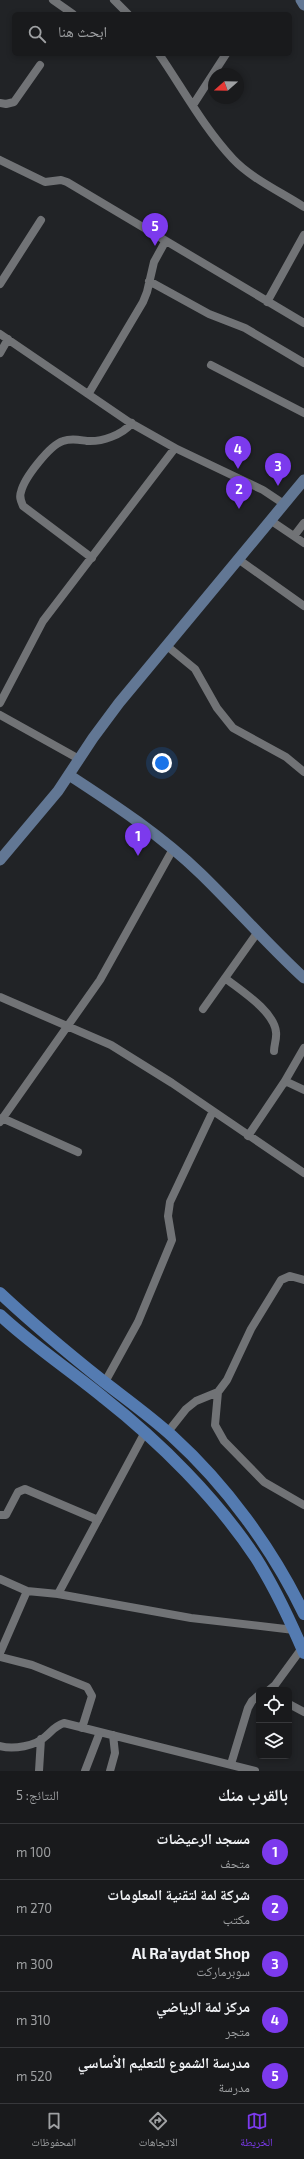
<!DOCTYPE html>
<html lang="ar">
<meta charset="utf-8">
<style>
body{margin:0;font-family:"Exo 2","Noto Naskh Arabic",sans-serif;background:#262729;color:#f1f3f6;direction:rtl}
.controls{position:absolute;right:12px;bottom:12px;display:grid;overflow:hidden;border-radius:6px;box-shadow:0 2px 6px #0003}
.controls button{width:36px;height:36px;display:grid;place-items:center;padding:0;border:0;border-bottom:1px solid #37383b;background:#191a1c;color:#f1f3f6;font:20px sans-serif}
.compass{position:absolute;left:208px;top:68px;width:36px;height:36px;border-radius:50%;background:#191a1c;box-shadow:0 2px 6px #0003;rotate:250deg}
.you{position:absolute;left:162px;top:763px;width:14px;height:14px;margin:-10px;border:3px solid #fff;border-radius:50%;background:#1a73e8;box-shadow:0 0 0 6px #1a73e833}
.badge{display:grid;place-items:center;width:26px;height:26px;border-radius:50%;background:#7c3aed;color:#fff;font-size:13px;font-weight:700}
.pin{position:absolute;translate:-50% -33px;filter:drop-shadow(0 1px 2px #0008)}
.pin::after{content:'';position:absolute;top:21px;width:14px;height:12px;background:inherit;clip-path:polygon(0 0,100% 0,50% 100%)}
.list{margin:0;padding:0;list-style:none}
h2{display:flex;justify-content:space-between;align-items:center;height:52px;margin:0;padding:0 16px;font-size:17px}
h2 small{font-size:13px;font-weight:400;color:#9fa1a3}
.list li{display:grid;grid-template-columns:26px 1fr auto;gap:12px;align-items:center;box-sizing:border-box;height:56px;padding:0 16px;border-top:1px solid #37383b}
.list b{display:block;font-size:15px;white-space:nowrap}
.list p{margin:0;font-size:13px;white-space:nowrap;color:#9fa1a3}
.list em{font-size:13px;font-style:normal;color:#9fa1a3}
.icon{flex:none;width:22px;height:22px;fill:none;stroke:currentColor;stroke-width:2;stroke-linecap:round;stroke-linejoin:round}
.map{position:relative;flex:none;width:304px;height:1771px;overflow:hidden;direction:ltr}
.search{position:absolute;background:#191a1c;box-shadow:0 2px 6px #0003;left:12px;right:12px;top:12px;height:44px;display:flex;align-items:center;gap:10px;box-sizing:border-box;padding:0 14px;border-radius:6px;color:#9fa1a3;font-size:15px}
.sheet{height:332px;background:#191a1c}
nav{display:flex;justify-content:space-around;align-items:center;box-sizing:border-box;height:56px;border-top:1px solid #37383b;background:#191a1c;font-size:11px;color:#9fa1a3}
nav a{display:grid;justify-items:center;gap:2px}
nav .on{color:#7c3aed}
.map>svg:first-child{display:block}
</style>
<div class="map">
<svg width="304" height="1771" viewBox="0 0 304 1771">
<rect width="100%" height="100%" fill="#212326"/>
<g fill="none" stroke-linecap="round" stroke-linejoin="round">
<path stroke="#717376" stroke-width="8" d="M53 0 73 14
M114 0 128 14
M159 54C183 89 204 128 233 159 252 179 281 192 304 207
M0 103 6 104 14 102 40 65
M193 105 226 54
M0 160 45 182 61 180 67 182 304 323
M149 281 209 314 245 328 304 363
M0 284 41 220
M267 302 304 235
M0 334 129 422 175 448 263 490 284 504
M0 353 8 339
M211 365 304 413
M89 393 143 302 147 292 154 262 165 242
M270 520 304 543
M294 536 304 523
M92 558 23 506C21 501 19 497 21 492 24 478 50 445 63 441 72 438 79 440 87 441 102 442 122 435 132 423
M238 559 304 606
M167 646 195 669 217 708 233 728 286 757 304 772
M0 703 43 621 175 448
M0 715 79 759
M225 978C240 990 274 1011 276 1032 277 1038 274 1045 274 1051
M0 997 111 1045 172 1083 304 1173
M203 1009 257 933
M285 1081 304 1090
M2 1118 78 1152
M0 1122 100 980 173 849
M248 1136 285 1081 304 1048
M105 1382 138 1322 172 1240 168 1216 170 1202 213 1111
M218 1392 215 1425 224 1441 264 1482 304 1505
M167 1433 186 1409 196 1401 218 1392 227 1380 251 1329 281 1280 290 1276 304 1280
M0 1515H6L18 1492 25 1489 98 1520
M0 1579 27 1591 58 1594 191 1618 294 1630
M58 1594 144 1434
M0 1653 27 1591
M0 1657 32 1665 87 1687 92 1696 82 1728
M269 1690 275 1685 302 1648
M289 1704 304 1712
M0 1746C13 1750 36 1746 46 1736 53 1730 55 1726 64 1723L255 1771
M231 1764 248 1708 252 1701 259 1695
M39 1771 41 1739
M85 1771 100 1732
M110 1771 115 1753 113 1735"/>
<path stroke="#627794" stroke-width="11" d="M301 0 304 5
M69 775C115 805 162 836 201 874 236 908 268 945 304 978
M0 860 58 791 93 738 119 703 304 480"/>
<path stroke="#547bb1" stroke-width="12" d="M0 1293C33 1324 68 1353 103 1381 126 1399 150 1416 172 1436 226 1485 272 1548 304 1614
M0 1315C32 1345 70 1370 104 1398 160 1442 217 1499 256 1558 275 1588 290 1620 304 1653"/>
</g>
</svg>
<div class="controls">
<button><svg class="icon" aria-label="locate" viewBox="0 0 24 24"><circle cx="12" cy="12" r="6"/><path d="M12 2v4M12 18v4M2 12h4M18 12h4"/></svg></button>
<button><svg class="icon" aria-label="layers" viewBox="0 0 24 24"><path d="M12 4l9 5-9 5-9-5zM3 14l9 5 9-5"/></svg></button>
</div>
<svg class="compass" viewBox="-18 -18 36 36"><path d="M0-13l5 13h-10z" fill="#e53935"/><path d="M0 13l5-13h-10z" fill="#9fa1a3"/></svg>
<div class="you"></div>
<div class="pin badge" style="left:138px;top:856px">1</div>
<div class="pin badge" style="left:239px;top:509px">2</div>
<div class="pin badge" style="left:278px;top:486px">3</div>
<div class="pin badge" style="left:238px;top:469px">4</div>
<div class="pin badge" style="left:155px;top:246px">5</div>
<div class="search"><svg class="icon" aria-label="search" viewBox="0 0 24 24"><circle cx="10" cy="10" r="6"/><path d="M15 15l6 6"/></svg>ابحث هنا</div>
</div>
<section class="sheet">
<h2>بالقرب منك<small>النتائج: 5</small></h2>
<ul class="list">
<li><span class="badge">1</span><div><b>مسجد الرعيضات</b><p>متحف</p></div><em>100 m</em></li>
<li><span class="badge">2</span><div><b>شركة لمة لتقنية المعلومات</b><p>مكتب</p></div><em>270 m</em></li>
<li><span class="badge">3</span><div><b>Al Ra'aydat Shop</b><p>سوبرماركت</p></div><em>300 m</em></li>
<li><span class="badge">4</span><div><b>مركز لمة الرياضي</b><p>متجر</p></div><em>310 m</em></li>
<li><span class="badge">5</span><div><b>مدرسة الشموع للتعليم الأساسي</b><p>مدرسة</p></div><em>520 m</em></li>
</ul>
</section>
<nav>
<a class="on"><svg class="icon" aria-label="map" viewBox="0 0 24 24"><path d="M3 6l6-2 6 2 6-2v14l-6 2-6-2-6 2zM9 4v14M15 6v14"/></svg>الخريطة</a>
<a><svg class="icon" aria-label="directions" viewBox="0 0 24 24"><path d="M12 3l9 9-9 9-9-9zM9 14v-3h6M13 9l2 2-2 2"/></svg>الاتجاهات</a>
<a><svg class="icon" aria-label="saved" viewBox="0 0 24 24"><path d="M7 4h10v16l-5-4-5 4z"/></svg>المحفوظات</a>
</nav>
